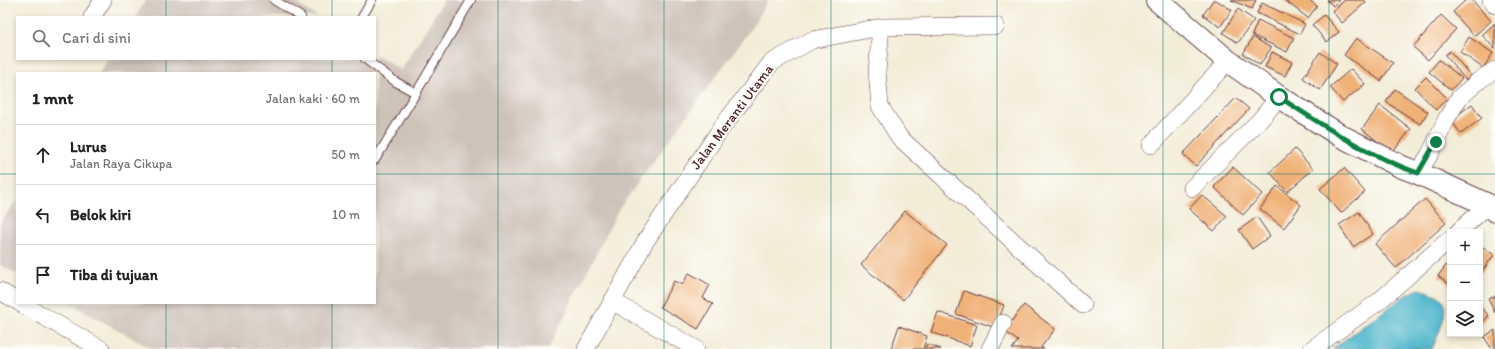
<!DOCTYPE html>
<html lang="id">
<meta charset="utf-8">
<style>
body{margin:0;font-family:Itim,sans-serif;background:#f6f6f6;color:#222}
.controls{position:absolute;right:12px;bottom:12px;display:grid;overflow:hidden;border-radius:0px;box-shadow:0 2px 6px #0003}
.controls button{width:36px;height:36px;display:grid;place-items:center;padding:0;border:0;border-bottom:1px solid #e0e0e0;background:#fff;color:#222;font:20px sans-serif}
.stop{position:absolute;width:12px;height:12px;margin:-9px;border:3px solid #0b8043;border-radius:50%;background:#fff}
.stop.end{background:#0b8043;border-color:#fff;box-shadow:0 1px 4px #0008}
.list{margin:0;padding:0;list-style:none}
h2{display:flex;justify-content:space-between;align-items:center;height:52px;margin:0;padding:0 16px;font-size:17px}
h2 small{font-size:13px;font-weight:400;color:#767676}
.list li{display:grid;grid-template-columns:26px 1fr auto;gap:12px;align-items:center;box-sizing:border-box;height:60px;padding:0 16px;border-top:1px solid #e0e0e0}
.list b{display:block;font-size:15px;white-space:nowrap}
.list p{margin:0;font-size:13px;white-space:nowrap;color:#767676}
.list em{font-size:13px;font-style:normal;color:#767676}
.icon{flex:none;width:22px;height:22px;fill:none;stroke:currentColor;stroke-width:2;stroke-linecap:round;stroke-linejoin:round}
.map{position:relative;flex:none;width:1495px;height:349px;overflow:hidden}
.search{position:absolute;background:#fff;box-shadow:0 2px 6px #0003;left:16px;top:16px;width:360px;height:44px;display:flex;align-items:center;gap:10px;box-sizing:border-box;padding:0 14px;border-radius:0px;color:#767676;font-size:15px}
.panel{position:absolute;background:#fff;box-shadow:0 2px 6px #0003;left:16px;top:72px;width:360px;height:232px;border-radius:0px}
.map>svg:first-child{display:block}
</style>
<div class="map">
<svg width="1495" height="349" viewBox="0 0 1495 349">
<rect width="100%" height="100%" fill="#fdfcf7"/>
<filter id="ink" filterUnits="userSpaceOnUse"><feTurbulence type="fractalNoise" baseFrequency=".025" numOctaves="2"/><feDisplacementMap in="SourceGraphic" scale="8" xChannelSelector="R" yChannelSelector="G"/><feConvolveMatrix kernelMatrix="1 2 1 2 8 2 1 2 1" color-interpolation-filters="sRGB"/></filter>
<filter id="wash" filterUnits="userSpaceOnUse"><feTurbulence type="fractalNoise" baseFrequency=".012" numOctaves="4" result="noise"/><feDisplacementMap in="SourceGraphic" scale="16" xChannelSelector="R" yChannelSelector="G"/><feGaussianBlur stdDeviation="0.9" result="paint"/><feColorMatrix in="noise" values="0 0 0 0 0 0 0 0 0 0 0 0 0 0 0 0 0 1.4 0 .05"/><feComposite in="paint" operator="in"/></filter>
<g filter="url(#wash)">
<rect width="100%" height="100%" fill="#f3edd8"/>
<path fill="#cec2b9" d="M146 0H291L318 17H135Z
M444 0H768L749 31 619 209 548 349H152L69 303H375V73H99L108 59H375V54L401 70Z
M17 199V274L0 265V224Z"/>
<path fill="#4eb6cc" stroke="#4c6a7c" d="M1419 289C1426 291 1436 293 1442 299 1451 308 1437 338 1432 349H1332L1406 295Z"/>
<g id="blocks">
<path fill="#f0b177" d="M1213 0H1216L1232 10 1220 27 1203 15Z
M1231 0H1256L1252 9Z
M1284 0H1309L1317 6 1308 18Z
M1327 0H1339L1333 6Z
M1345 0H1364L1366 2 1342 23 1332 11Z
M1466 0H1472L1491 21 1474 36 1453 12Z
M1262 3 1305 24 1300 34 1257 13Z
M1238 9 1254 20 1238 43 1223 33Z
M1324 15 1339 32 1327 42 1312 25Z
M1441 15 1456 29 1428 60 1413 47Z
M1258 20 1294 38 1287 52 1252 35Z
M1495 23V49L1482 35Z
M1253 37 1271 48 1260 65 1243 54Z
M1469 37 1493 53 1483 68 1460 52Z
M1356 38 1393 63 1381 81 1344 55Z
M1450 51 1471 76 1466 80 1445 55Z
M1272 52 1292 62 1285 76 1265 67Z
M1320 52 1337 64 1320 90 1303 78Z
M1439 60 1462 78 1451 90 1429 72Z
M1351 69 1365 84 1343 102 1330 87Z
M1426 77 1447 98 1436 110 1415 88Z
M1395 89 1428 112 1420 124 1386 102Z
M1236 98 1249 109 1196 166 1183 154Z
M1472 104 1482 118 1461 134 1451 120Z
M1380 105 1411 129 1392 153 1362 129Z
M1295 149 1313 169 1287 192 1270 172Z
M1233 167 1262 194 1243 215 1214 187Z
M1344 168 1365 192 1341 213 1320 189Z
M1277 186 1301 205 1284 228 1260 209Z
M1202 195 1227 216 1214 231 1189 209Z
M1425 199 1446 223 1396 268 1375 244Z
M905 211 947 245 903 300 861 265Z
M1359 212 1373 234 1353 247 1339 225Z
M1257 217 1270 236 1252 249 1239 230Z
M1480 245 1494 255 1480 274Z
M1450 260V285L1438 276Z
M689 273 710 285 703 298 713 304 698 329 660 307 674 281 682 285Z
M964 291 1004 305 996 328 956 314Z
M1495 296V313L1488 299Z
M1024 305 1055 329 1041 347 1044 349H1012L1018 341 1004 331Z
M1480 306 1489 316 1480 324Z
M938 312 977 325 970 346 931 332Z
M899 326 927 336 923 349H891Z
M1495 330V349H1492L1484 337Z
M927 344 941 349H925Z"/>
</g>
</g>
<g filter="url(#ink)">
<use href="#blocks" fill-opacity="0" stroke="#633e45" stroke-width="1"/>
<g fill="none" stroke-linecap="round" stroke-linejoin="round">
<defs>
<path id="service" d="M274 0 301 17
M362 17 372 0
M365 59 396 82 416 93 471 0
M375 160 416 93"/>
<path id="minor" d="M1491 0 1495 5
M92 17 103 0
M881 27 877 71 880 106 899 137 1083 305
M1151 145 1228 61
M1418 173 1430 154 1447 118 1459 98 1481 79 1495 70
M1192 188 1260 120 1279 97
M1458 232 1488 205
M0 291 17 301
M612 301 696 349
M20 303 101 349
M586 349 645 242 722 127 771 63 812 40 881 27 996 26
M990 349 1003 323
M1312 349 1378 302 1450 239"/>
<path id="secondary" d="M1157 0 1228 61 1279 97 1341 136 1402 167 1418 173 1488 205 1495 211"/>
</defs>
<use href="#service" stroke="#633e45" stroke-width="10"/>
<use href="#minor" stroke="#633e45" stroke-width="18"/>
<use href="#secondary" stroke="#633e45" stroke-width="24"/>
<use href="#service" stroke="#fff" stroke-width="8"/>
<use href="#minor" stroke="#fff" stroke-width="17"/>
<use href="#secondary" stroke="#fff" stroke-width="22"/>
</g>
</g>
<g fill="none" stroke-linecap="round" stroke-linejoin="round" filter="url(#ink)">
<path stroke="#0b8043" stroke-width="5" d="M1279 97C1324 126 1368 156 1418 173L1436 142"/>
</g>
<path fill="none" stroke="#0f766e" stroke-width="1" stroke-opacity="0.55" d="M166 0V17M332 0V17M498 0V349M664 0V349M831 0V349M997 0V349M1163 0V349M1329 0V349M166 59V73M332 59V73M0 174H17M375 174H1495M166 303V349M332 303V349"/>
<g text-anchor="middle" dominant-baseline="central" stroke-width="4" stroke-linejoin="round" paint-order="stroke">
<g font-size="14" fill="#4a1f2b" stroke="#fdfcf7">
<text transform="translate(732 117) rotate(-53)">Jalan Meranti Utama</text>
</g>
</g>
</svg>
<div class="controls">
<button>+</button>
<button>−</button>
<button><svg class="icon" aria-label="layers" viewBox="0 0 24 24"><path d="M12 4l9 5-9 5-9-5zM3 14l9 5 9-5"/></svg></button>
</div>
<div class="stop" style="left:1279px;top:97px"></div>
<div class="stop end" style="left:1436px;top:142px"></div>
<div class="search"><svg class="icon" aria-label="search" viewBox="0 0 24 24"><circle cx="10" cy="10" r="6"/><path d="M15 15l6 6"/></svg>Cari di sini</div>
<section class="panel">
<h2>1 mnt<small>Jalan kaki · 60 m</small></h2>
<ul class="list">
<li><svg class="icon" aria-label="ahead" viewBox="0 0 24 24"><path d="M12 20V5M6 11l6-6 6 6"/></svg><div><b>Lurus</b><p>Jalan Raya Cikupa</p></div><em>50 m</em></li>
<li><svg class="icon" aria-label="left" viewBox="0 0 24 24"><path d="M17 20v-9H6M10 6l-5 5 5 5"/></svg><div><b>Belok kiri</b></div><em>10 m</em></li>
<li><svg class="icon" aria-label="arrive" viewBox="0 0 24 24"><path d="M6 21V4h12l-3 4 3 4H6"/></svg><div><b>Tiba di tujuan</b></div></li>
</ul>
</section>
</div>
